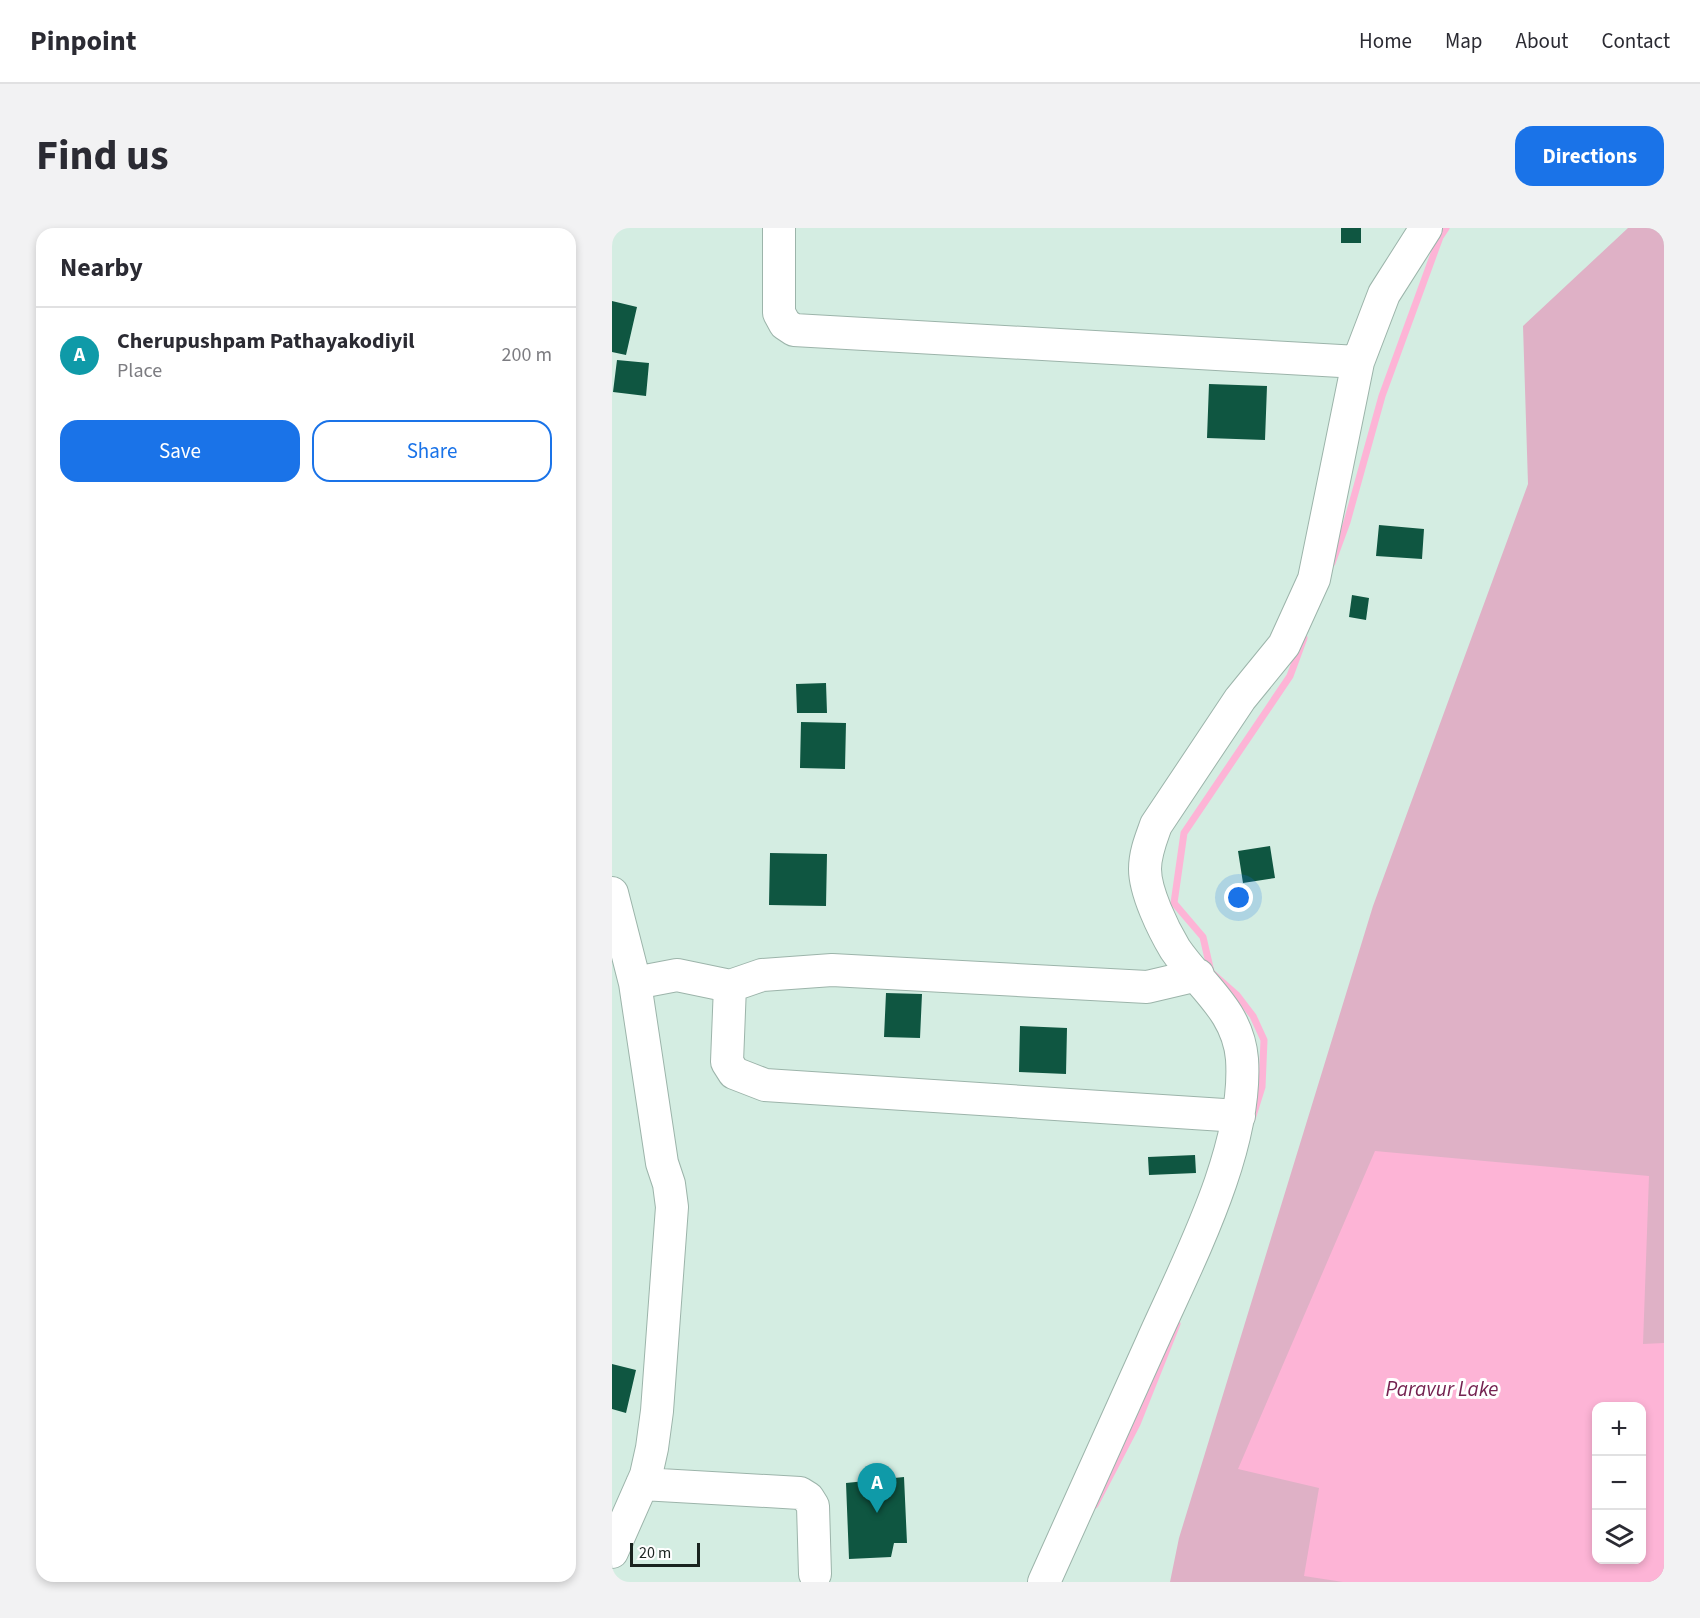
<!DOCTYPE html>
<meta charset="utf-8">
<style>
body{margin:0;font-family:"Source Sans 3",sans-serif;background:#f2f2f3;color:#2b2b33}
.controls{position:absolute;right:18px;bottom:18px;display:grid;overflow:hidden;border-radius:12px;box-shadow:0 3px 9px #0003}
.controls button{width:54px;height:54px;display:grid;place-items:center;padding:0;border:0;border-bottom:2px solid #e1e1e2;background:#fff;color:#2b2b33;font:30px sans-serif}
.scale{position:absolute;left:18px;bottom:15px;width:70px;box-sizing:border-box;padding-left:6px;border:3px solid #1a231f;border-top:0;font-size:16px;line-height:21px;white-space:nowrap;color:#1a231f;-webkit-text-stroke:4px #fff;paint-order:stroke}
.you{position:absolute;left:627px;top:670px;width:21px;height:21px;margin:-15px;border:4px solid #fff;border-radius:50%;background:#1a73e8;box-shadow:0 0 0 9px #1a73e833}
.badge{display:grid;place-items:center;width:39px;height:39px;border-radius:50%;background:#1a73e8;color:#fff;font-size:20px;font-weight:700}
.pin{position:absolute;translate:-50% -50px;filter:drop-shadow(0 2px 3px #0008)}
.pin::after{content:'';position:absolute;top:32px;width:21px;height:18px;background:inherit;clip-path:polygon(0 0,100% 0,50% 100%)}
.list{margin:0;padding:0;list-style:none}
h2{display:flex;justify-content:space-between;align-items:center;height:78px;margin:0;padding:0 24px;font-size:26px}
h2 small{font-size:20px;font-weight:400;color:#7c7c81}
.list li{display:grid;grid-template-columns:39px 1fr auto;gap:18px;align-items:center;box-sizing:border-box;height:96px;padding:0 24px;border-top:2px solid #e1e1e2}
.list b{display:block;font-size:22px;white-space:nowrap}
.list p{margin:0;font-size:20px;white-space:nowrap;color:#7c7c81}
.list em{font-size:20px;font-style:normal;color:#7c7c81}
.actions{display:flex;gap:12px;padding:18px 24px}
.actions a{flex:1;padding:14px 0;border:2px solid #1a73e8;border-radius:18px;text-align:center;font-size:21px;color:#1a73e8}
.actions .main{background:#1a73e8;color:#fff}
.icon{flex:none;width:33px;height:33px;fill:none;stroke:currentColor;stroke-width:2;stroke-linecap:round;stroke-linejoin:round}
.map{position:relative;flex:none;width:1052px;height:1354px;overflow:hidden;border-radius:18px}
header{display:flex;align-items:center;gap:36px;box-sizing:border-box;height:84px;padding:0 30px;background:#fff;border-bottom:2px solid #e1e1e2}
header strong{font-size:28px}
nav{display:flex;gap:33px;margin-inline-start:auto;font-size:21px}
.intro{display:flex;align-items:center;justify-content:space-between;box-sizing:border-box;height:144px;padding:0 36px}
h1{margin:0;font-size:42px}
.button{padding:15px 27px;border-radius:18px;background:#1a73e8;color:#fff;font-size:21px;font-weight:700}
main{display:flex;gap:36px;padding:0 36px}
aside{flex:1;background:#fff;border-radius:18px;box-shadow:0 3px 9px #0003}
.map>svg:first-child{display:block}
</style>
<header>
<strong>Pinpoint</strong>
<nav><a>Home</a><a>Map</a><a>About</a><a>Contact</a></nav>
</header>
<div class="intro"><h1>Find us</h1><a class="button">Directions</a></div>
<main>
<aside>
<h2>Nearby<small></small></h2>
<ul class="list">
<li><span class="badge" style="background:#0f9aa8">A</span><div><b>Cherupushpam Pathayakodiyil</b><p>Place</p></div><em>200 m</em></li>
</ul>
<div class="actions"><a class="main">Save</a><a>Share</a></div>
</aside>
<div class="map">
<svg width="1052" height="1354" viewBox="0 0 1052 1354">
<rect width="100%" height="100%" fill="#d4ede2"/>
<path fill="#dfb1c6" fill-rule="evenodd" d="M1016 0H1052V1354H558L567 1310 761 678 916 256 911 98ZM984 1178H1030V1332H984Z"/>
<path fill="#fdb4d6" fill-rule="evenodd" d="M763 923 1037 948 1031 1116 1052 1115V1354H731L692 1348 707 1260 626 1241ZM1030 1178V1332H984V1178Z"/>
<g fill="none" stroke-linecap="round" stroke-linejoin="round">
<path stroke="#fdb4d6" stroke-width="7" d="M720 335 735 294 770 168 828 9 834 0
M640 891 650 859 652 812 641 788 625 767 599 744 591 709 562 675 572 605 678 448 692 410
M483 1277 525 1196 565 1096"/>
</g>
<path fill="#0f5641" d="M729 0H749V15H729Z
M0 73 25 79 14 127 0 124Z
M5 132 37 135 34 168 1 164Z
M597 156 655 158 653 212 595 210Z
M767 297 812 301 810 331 764 328Z
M740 367 757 370 754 392 737 389Z
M214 455 215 485H185L184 456Z
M189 494 234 495 233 541 188 540Z
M658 618 663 650 631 655 626 623Z
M158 625 215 626 214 678 157 677Z
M274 765 310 766 308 810 272 809Z
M408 798 455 800 454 846 407 844Z
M583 927 584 945 537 947 536 929Z
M0 1136 24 1142 14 1185 0 1181Z
M292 1249 295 1315H282L279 1329 237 1331 234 1255Z"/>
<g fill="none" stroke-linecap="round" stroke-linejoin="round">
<defs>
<path id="minor" d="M167 0V85L173 96 182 102 746 134
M0 665 23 755 50 935 57 956 60 979 45 1183 40 1220 34 1247 0 1324
M23 755 65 747 118 758 115 834 122 845 153 857 627 888
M118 758 150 747 220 742 535 759 586 747
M30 1256 188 1265 196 1270 201 1278 203 1346
M432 1354C468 1274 504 1194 540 1114 576 1033 636 921 630 831 626 782 588 758 563 721 551 701 533 664 533 641 533 625 539 611 544 597L628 471 672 417 702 351 746 134 772 66 814 0"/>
</defs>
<use href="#minor" stroke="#9cb4aa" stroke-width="34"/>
<use href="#minor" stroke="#fff" stroke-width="32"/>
</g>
<g text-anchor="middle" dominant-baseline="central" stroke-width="6" stroke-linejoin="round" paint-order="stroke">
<g font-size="21" font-style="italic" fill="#752351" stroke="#fff">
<text x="830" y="1161">Paravur Lake</text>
</g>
</g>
</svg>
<div class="controls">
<button>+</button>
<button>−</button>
<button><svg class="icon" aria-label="layers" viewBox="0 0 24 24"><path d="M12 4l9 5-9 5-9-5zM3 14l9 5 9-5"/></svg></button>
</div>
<div class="scale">20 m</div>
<div class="you"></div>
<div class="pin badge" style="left:265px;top:1285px;background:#0f9aa8">A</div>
</div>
</main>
